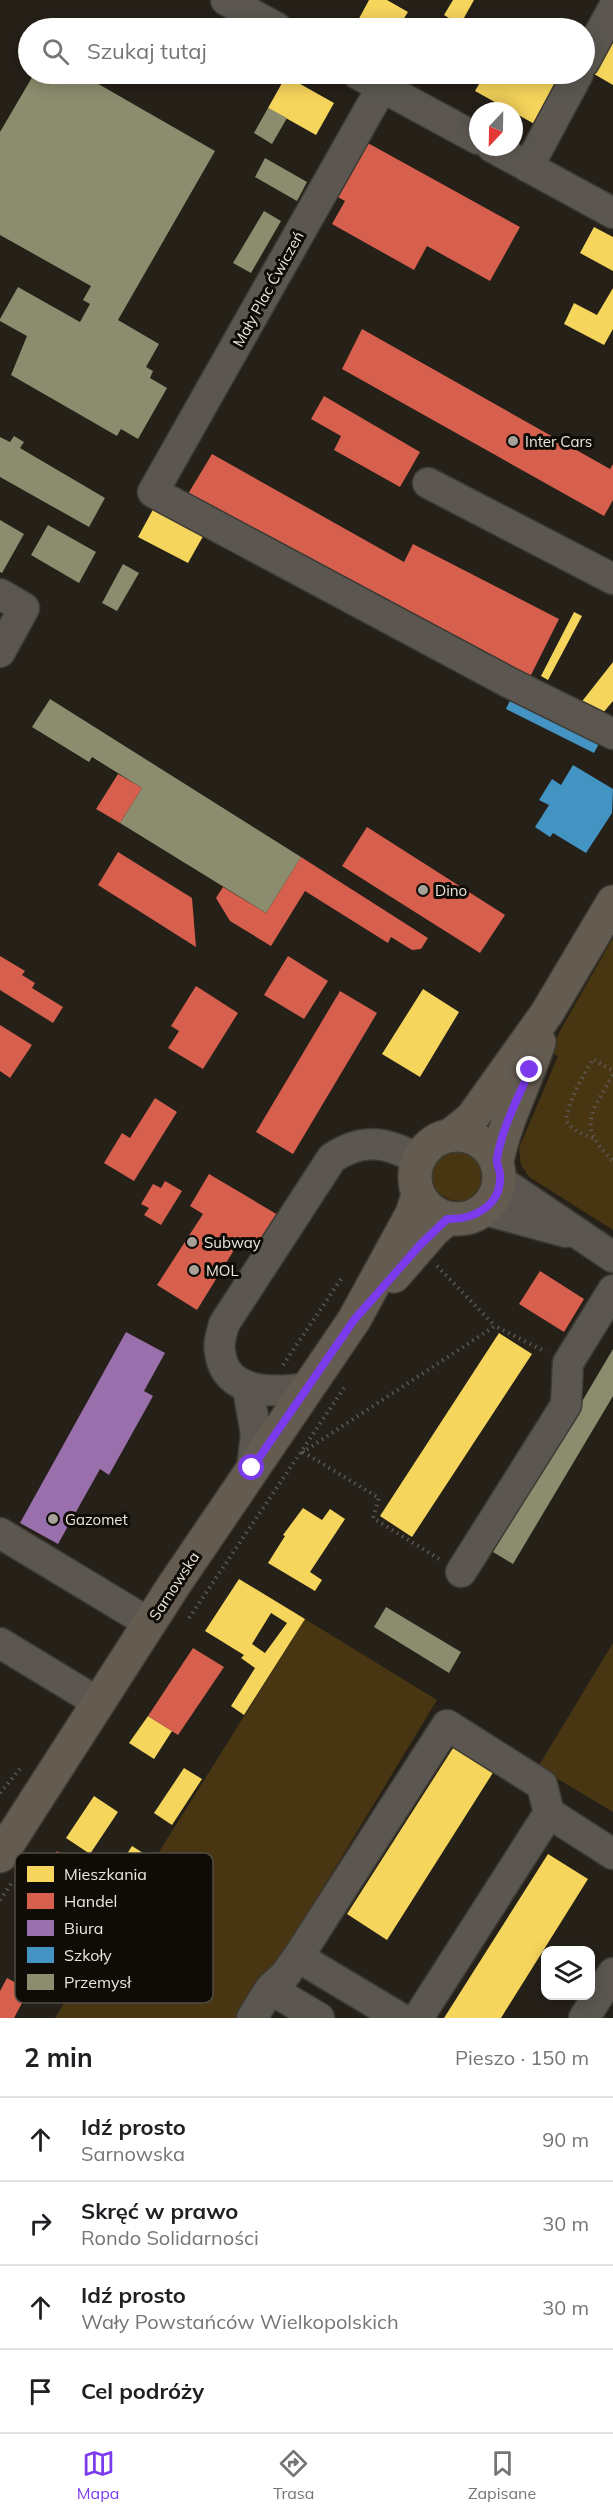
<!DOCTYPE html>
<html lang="pl">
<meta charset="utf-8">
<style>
body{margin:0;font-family:Mulish,sans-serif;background:#f2f2f2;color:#202124}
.controls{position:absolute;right:18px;bottom:18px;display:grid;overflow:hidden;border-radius:12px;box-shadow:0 3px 15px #0003}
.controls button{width:54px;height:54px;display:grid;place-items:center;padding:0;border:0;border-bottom:2px solid #e0e0e0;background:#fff;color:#202124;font:30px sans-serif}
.compass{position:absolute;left:469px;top:102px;width:54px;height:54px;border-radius:50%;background:#fff;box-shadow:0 3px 15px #0003;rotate:202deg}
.stop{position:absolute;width:18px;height:18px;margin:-14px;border:4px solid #7c3aed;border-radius:50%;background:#fff}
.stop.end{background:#7c3aed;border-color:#fff;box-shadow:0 2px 6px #0008}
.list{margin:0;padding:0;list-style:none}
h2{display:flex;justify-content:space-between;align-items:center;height:78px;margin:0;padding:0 24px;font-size:26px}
h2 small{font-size:20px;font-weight:400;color:#757577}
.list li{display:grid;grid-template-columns:39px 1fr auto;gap:18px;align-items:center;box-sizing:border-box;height:84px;padding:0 24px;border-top:2px solid #e0e0e0}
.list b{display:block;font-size:22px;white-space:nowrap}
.list p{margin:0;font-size:20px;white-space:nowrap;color:#757577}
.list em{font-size:20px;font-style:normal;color:#757577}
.icon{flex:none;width:33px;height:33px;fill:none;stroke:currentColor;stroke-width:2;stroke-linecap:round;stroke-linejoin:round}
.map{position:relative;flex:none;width:613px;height:2018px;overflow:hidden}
.search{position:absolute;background:#fff;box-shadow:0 3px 15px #0003;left:18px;right:18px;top:18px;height:66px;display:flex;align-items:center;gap:15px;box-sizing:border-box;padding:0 21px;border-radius:33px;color:#757577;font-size:22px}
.sheet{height:414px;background:#fff}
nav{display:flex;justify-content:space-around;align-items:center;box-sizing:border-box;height:84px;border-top:2px solid #e0e0e0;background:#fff;font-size:16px;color:#757577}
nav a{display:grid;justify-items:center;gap:3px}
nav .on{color:#7c3aed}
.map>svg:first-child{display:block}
</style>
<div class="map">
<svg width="613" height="2018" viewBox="0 0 613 2018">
<rect width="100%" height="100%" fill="#252018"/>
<path fill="#483612" d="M613 938V1230L529 1177 521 1165 519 1148 558 1056 551 1052 560 1031Z
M430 1172a29 29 0 1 1 58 0a29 29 0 1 1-58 0Z
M305 1619 437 1700 278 1962 241 2018H55Z
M613 1643V1812L538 1767Z"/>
<path fill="#f6d55c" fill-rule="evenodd" d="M369 0H387L408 12 398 28H364L356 24Z
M453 0H474L460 25 444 15Z
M613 40V85L594 74Z
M485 74H567L538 126 475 91Z
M286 76 334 103 316 135 268 108Z
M594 227 613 237V271L580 253Z
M613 288V329L604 345 564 324 574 303 597 315Z
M156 504 206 531 188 563 138 537Z
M574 612 582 616 548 680 541 676Z
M613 662V701L597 720 576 709Z
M423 989 459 1012 420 1077 382 1054Z
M499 1333 532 1354 412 1537 380 1516Z
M303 1508 322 1520 330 1509 345 1519 310 1572 322 1580 315 1591 268 1563 285 1536 283 1535Z
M239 1579 305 1619 244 1715 231 1706 255 1668 241 1658 244 1655 205 1631ZM271 1613 287 1623 265 1653 252 1644Z
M148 1716 172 1731 154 1759 129 1743Z
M455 1745 494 1771 387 1940 347 1914Z
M184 1768 202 1779 172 1825 154 1813Z
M94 1796 118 1812 90 1854 66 1838Z
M132 1846 151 1858 136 1883 116 1871Z
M548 1854 588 1879 501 2018H444Z"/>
<path fill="#d6604d" d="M366 142 520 227 490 281 427 246 414 270 332 224 345 201 336 196Z
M362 329 610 469 613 464V500L604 516 342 369Z
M324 396 420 452 400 487 334 450 341 436 311 419Z
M212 454 404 562 413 544 559 619 529 679 188 494Z
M118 774 142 788 120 823 96 809Z
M367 827 505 915 480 953 342 866Z
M118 852 192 898 196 947 98 885Z
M301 857 428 938 421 949 412 950 391 937 388 943 305 891 271 946 230 921 216 898 223 887 266 913Z
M0 956 25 971 22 975 35 983 32 988 63 1007 53 1023 0 990Z
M288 956 328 981 304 1019 264 995Z
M196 986 238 1013 203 1069 168 1048 179 1031 171 1026Z
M340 991 377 1013 293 1154 256 1132Z
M0 1025 32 1045 10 1078 0 1071Z
M155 1098 177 1112 134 1181 104 1163 122 1133 130 1138Z
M209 1174 295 1225 276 1257 242 1237 197 1310 157 1285 203 1214 190 1206Z
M165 1181 182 1191 161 1225 144 1215 149 1208 141 1204 153 1184 161 1188Z
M540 1271 584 1299 564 1332 519 1304Z
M193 1648 224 1667 178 1735 148 1716Z
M57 1851 75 1863 55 1894 37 1882Z
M7 1978 29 1990 14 2018H0V1991Z"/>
<path fill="#9970ab" d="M126 1332 165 1353 144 1391 153 1396 109 1475 100 1469 58 1544 20 1523Z"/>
<path fill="#4393c3" d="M514 692 603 736 594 753 506 709Z
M573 765 613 789 612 813 586 853 553 833 550 837 535 827 549 805 539 800 552 779 561 785Z"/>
<path fill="#8c8c6e" d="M34 74H81L215 151 118 320 159 344 146 367 153 371 150 378 167 388 138 439 121 429 117 436 11 375 27 336 0 321V319L18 287 80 322 90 304 83 300 91 286 0 235V132Z
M268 108 287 118 272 144 254 133Z
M265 158 307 182 297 201 255 177Z
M264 211 281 221 251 273 233 263Z
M14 436 24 442 20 448 105 498 89 527 0 477V437L10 442Z
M0 520 24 534 2 573 0 572Z
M48 525 96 552 79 583 31 555Z
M123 564 139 573 117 611 102 603Z
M50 699 301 857 266 913 120 823 142 788 92 757 89 762 32 727Z
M613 1349V1396L513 1564 493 1552Z
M386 1607 461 1652 449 1673 374 1627Z"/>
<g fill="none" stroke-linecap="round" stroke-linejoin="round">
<defs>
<path id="minor" d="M226 0 277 28
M584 62 613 9
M358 74 478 139
M382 87 153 492 508 682 613 734
M492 147 613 213
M528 167 578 74
M428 483 613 579
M0 594 24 608 0 652
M499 1180 613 1257
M485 1210 566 1232
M307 1388C274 1393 225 1395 220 1352 218 1343 222 1333 224 1324L332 1158C363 1137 387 1142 418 1159
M248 1389 256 1434 252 1468
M0 1533 149 1623
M461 1572 566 1405 568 1363 613 1290
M0 1643 99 1703
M549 1813 613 1854
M298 1957 447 1725 542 1785 549 1813 418 2018
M270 1989 319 2018
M252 2018 270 1989 285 1975 298 1957 400 2018
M584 2018 613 1973"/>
<path id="major" d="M415 1177a42 42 0 1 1 84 0a42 42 0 1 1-84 0Z
M451 1135 472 1118 547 1013 613 902
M497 1161C505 1120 526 1082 539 1042
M394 1276 434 1230 447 1219
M0 1856 174 1585 354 1320 412 1214 418 1195"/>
</defs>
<use href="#minor" stroke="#3d3a34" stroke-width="33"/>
<use href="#major" stroke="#3d3a34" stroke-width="36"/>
<path stroke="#5b5752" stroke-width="4" stroke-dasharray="1.5 4.5" stroke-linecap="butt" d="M613 1075C590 1115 577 1126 613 1161
M593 1138C581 1134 574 1131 566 1121 569 1098 582 1078 593 1059L613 1071
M437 1266 495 1326
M283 1365 341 1279
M439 1559 373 1518 379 1498 303 1452 495 1326 546 1352
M189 1618 344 1388
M0 1793 20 1769
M0 1900 13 1881"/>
<use href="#minor" stroke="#5b5750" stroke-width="30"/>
<use href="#major" stroke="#645c51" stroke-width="33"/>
</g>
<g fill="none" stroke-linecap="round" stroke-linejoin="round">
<path stroke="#7c3aed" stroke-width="8" d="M252 1468 354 1320 420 1245 447 1219C474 1220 502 1205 500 1175 500 1170 497 1166 497 1161 497 1154 500 1145 502 1138 508 1115 521 1092 530 1070"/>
</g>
<g fill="#a6a198" stroke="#0f0b06" stroke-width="2">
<circle cx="513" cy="441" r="6"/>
<circle cx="423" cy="890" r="6"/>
<circle cx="192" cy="1242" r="6"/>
<circle cx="194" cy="1270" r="6"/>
<circle cx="53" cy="1519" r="6"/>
</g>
<g text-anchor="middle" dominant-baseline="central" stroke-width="6" stroke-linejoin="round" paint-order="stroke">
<g font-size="15" fill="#ece6dd" stroke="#0f0b06">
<text transform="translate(268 289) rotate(-61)">Mały Plac Ćwiczeń</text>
<text transform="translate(174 1586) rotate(-57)">Sarnowska</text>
</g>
<g font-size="15" fill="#ece6dd" stroke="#0f0b06" text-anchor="start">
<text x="525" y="441">Inter Cars</text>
<text x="435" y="890">Dino</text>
<text x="204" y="1242">Subway</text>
<text x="206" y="1270">MOL</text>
<text x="65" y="1519">Gazomet</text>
</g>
</g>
<rect x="15" y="1853" width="198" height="150" rx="9" fill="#0f0b06" stroke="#514d46" stroke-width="1.5"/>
<rect x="27" y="1866" width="27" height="16" fill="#f6d55c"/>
<rect x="27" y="1893" width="27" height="16" fill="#d6604d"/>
<rect x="27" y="1920" width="27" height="16" fill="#9970ab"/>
<rect x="27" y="1947" width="27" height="16" fill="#4393c3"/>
<rect x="27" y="1974" width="27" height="16" fill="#8c8c6e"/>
<g font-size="16" fill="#ece6dd">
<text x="64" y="1880">Mieszkania</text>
<text x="64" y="1907">Handel</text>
<text x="64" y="1934">Biura</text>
<text x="64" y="1961">Szkoły</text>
<text x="64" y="1988">Przemysł</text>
</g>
</svg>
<div class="controls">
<button><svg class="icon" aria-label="layers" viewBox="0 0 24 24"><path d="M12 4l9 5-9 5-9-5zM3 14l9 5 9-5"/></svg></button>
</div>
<svg class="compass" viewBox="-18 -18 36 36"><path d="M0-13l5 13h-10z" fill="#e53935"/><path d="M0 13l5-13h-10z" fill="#757577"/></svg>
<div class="stop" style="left:252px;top:1468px"></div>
<div class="stop end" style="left:530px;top:1070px"></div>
<div class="search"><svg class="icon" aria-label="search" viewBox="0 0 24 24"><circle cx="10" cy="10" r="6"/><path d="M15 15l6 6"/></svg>Szukaj tutaj</div>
</div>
<section class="sheet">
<h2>2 min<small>Pieszo · 150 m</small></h2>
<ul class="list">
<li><svg class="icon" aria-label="ahead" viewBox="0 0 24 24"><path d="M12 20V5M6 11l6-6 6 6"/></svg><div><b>Idź prosto</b><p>Sarnowska</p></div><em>90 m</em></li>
<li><svg class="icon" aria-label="right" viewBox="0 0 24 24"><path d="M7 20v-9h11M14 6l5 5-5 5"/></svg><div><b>Skręć w prawo</b><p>Rondo Solidarności</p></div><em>30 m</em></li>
<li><svg class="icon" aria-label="ahead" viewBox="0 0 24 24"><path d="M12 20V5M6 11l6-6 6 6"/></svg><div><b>Idź prosto</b><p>Wały Powstańców Wielkopolskich</p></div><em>30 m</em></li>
<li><svg class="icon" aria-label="arrive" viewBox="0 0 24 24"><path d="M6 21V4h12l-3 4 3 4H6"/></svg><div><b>Cel podróży</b></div></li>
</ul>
</section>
<nav>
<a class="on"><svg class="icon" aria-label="map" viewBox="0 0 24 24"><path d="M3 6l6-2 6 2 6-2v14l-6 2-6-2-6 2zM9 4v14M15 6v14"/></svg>Mapa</a>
<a><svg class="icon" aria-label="directions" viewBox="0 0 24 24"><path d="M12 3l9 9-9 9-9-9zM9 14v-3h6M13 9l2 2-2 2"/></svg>Trasa</a>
<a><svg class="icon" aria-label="saved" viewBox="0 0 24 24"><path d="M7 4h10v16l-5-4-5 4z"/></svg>Zapisane</a>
</nav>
